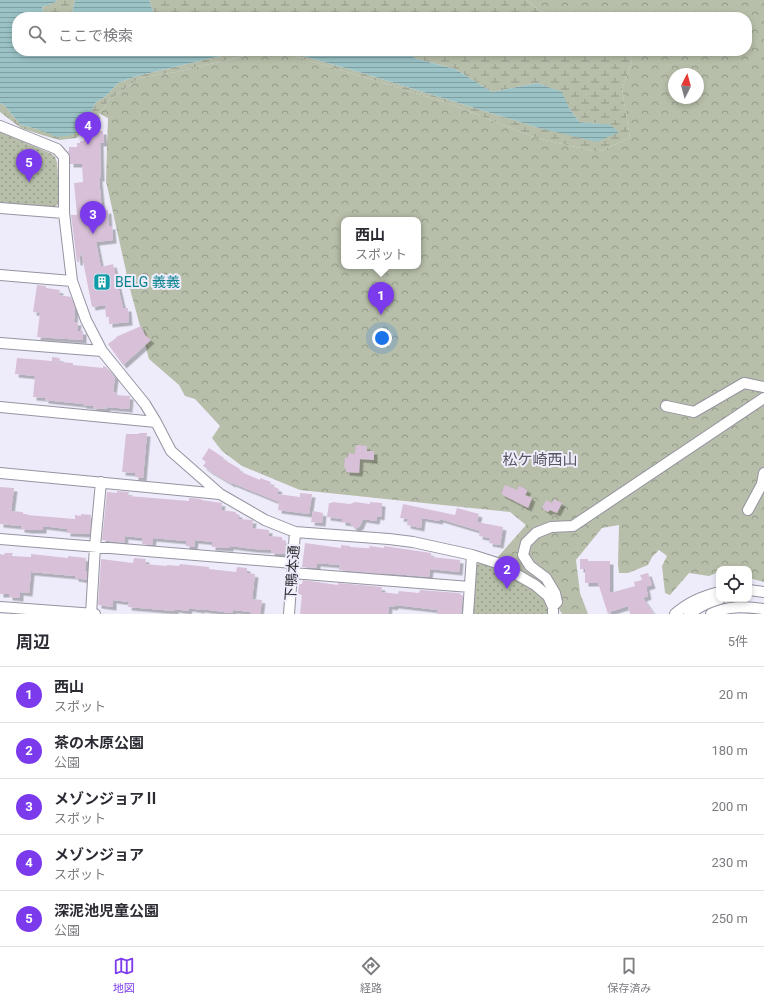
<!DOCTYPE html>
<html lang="ja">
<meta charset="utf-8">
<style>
body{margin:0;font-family:Roboto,"Noto Sans JP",sans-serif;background:#f2f2f3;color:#2b2b33}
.controls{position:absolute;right:12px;bottom:12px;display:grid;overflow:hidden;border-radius:8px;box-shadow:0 2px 6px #0003}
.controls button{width:36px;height:36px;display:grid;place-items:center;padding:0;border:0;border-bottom:1px solid #e1e1e2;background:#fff;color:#2b2b33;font:20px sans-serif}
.compass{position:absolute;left:668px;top:68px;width:36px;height:36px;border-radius:50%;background:#fff;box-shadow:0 2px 6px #0003;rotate:6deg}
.you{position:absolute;left:382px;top:338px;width:14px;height:14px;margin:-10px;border:3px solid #fff;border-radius:50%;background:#1a73e8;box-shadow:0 0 0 6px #1a73e833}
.badge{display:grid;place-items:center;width:26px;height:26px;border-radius:50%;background:#7c3aed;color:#fff;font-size:13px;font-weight:700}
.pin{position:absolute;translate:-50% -33px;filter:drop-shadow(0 1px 2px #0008)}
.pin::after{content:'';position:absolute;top:21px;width:14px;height:12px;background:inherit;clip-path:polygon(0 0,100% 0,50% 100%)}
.popup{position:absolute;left:341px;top:217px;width:80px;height:52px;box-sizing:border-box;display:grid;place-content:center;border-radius:8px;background:#fff;filter:drop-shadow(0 1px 3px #0005);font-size:13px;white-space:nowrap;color:#7c7c81}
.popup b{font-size:15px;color:#2b2b33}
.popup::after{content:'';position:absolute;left:50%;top:100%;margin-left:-8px;border:8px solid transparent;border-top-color:#fff}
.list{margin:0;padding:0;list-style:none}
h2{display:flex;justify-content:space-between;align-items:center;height:52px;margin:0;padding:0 16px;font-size:17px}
h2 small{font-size:13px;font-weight:400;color:#7c7c81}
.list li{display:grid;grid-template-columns:26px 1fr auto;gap:12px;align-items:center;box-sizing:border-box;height:56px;padding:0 16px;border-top:1px solid #e1e1e2}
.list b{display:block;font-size:15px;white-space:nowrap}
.list p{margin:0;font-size:13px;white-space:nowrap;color:#7c7c81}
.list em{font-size:13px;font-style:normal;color:#7c7c81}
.icon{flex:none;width:22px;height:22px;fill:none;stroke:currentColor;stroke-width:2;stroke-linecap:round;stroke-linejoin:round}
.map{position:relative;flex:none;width:764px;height:614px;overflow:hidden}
.search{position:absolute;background:#fff;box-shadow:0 2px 6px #0003;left:12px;right:12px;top:12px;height:44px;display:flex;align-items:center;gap:10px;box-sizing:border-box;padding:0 14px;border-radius:16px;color:#7c7c81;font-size:15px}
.sheet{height:332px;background:#fff}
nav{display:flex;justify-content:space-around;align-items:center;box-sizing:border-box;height:56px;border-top:1px solid #e1e1e2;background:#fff;font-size:11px;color:#7c7c81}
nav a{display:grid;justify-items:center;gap:2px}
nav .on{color:#7c3aed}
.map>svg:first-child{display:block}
</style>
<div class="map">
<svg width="764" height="614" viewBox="0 0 764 614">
<defs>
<pattern id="forest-crowns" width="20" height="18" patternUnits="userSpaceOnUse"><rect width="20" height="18" fill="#b7bea9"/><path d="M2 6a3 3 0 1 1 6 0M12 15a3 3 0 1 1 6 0" fill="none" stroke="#959b8a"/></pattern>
<pattern id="wetland-marsh" width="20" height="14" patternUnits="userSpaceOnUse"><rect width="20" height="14" fill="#b7bea9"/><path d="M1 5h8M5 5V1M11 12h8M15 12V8" fill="none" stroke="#959b8a"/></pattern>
<pattern id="park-dots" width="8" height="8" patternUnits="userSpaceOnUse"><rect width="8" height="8" fill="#b7bea9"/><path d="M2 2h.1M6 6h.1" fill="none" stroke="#959b8a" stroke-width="1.8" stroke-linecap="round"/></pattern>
<pattern id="water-rules" width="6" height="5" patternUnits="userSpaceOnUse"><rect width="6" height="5" fill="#9bc3c6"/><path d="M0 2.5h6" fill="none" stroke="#7f9fa2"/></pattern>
<filter id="shadow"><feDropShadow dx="3.5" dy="3.5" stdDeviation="0" flood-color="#0004"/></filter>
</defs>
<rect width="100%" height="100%" fill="#eeecfa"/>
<path fill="url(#forest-crowns)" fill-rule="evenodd" d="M526 0H764V582L749 578V569H719V572L709 576 689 573 670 595 665 593 662 566 667 556 659 550 652 557 648 565 628 573H619L618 564 619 525 602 528 576 560 580 593 588 614H562L548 591 529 578 497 558 526 525 510 512 300 490 242 466 222 451 212 438 220 426 195 399 185 396 179 385 149 359 130 289 106 181 108 118 98 113 104 108 109 100 123 90 139 78 176 72 253 54 295 56 448 103 536 138 598 152 630 138 622 89 632 62 627 51H747V17H548ZM674 74H698V98H674ZM344 220H418V266H344Z"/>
<path fill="url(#wetland-marsh)" d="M57 0H75L71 17H45L42 7 56 2Z
M149 0H526L548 17H155Z
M406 51H627L632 62 622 89 630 138 598 152 536 138 448 103 295 56 253 54 176 72 139 78 123 90 109 100 104 108 98 113 101 118 76 138 60 140 42 135 21 128 0 112V103L4 105 21 125 37 129 91 112 96 102 106 96 118 83 137 76 216 57 247 52 296 54 359 72 539 128 609 124H601L579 122 569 108 561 92 537 83 492 92 455 69 417 59Z"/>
<path fill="url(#park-dots)" d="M0 132 52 154 55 157 57 162 60 203 53 208 0 202Z
M480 563 506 571 543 591 548 614H471L474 566Z"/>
<path fill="url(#water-rules)" d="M0 0H57L56 2 42 7 45 17H17V51H361L367 53 370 51H406L417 59 455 69 492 92 537 83 562 92 569 108 579 122 601 124H609L619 132 597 142 539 128 359 72 296 54 247 52 216 57 137 76 118 83 106 96 96 102 91 112 96 120 72 135 57 137 37 129 21 125 4 105 0 103Z
M75 0H149L155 17H71Z"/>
<path fill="#d8c0d8" filter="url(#shadow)" d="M92 131H103L104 143H100L101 178H99L102 211 108 210 109 226H112L113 240 96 242 101 267 113 264 123 308H128L129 322 109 324V317H106L105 305 92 307 81 251 79 262H77L71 215H77L74 183 83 182 82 164H70V156L68 151H69V147H77V143H80V141H84V138H88V134H92Z
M37 285 46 286V288L60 290 59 295 71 297 75 308 74 322H78L77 331H83V340L37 337 40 313 33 312Z
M141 326 145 335 151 340 123 365 108 344 116 338V337Z
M52 357 60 358 59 362 73 363V365L103 368V366L106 367 115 377 113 392H116L115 395 130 396 129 409 107 407 106 409 93 408V406L83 405V404L45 400V398L33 397 35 376 15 374 17 358 52 361Z
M139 433H147L143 478 135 477V473L122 472 126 434H139Z
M356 445 367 446V451H374V460L360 459 359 473 346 472V468H344L345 457 348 458 349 453 355 454Z
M209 448 224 458 223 459 240 469 239 471 260 480V478L271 482 270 485 279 489 277 494 300 497V493L312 494 309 514 278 510 279 502 232 483V484L210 471 203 466 206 462 202 459Z
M505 485 517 490 519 486 528 490 525 495 532 498 528 508 501 494Z
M0 487 14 488 11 511 23 512V514H28L27 515 75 519V515L81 516V514L91 515 90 534 67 533V529L43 526V530H29L21 529V526L0 524Z
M117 491 129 492 128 496 189 501V498L201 499V500L222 503 221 510 236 512V514H239L238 519 253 520 252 528 269 530V536L282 537V540L286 541 284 554 271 553V550L254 549 230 546V548L212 547V542L195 540 194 547 186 546V541L153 538 152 545 142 544 143 538 125 536 124 543 102 540 107 492 117 493Z
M554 499 562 503 557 513 550 510 548 512 542 508 546 500 552 503Z
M332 502 350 504 355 502 370 504V502L382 503 381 517 377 516 376 521 363 519 360 526 355 529 350 523 342 522V519L327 517 329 503H332Z
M403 504 455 515 457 508 479 514 477 522 503 527 500 545 489 543 490 538 479 536 480 531 440 519 439 521 422 518 421 528 407 525 408 519 400 518Z
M313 511 323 513 322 523 311 522Z
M305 543 341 548V545L350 546V547L365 548H370L369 546 384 548V546L431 553V557L460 560 459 572 430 569 429 577 383 573V574L339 570 340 565 317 563V568L302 567Z
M5 553H13L12 556 31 557V554L68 558V556L86 558 85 571H87V580L75 578V576L31 572 29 593 20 592V598L9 597V594H0V554L4 555Z
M134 558 146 559 145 564 167 566V565L179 566 180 564 209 567V569L236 572 237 567 247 568V573L255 574 252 599 262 600 260 614H250L251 612 233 610 232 613 201 609V610L189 608 188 611 175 609V611L128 607 129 602 113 600V607L98 605 101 559 133 563Z
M580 559H588V561H610V593L635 586 634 582 642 580 640 575 648 573 652 585 646 587 648 596 643 598 654 614H630L628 606 609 612V614H608L598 583H585V569H580Z
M303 580 338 585V583L382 587 381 592 398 594 399 591 419 593 420 590 459 593 463 596 461 614H437L438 610 395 605 394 607 389 606 388 614H300L302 595 298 594 299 584H302Z"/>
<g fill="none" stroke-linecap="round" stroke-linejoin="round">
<defs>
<path id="minor" d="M0 126 57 149 64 157V213L72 281 86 320 102 351 145 404 156 422 171 451 220 494 265 520 295 532 389 539 413 542 472 555 497 563 535 585 548 596 553 607V614
M0 208 64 213
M0 275 72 281
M0 343 102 351
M666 406 694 412 744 383 764 387
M0 407 156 422
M0 473 220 494
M748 510 762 484 764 473
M0 539 293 563
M292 573 470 587
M749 590 764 592
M553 606 557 602 555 593 546 578 530 566 523 555 526 543 536 533 551 527 573 526 764 398
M0 607 95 614
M91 614 95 546 101 482
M289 614 295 532
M468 614 472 555
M675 614C688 602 703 596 719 592
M689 614C699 607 708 602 720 599
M711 614C729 605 744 607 764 609"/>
</defs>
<use href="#minor" stroke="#9594a1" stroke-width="12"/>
<use href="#minor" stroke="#fff" stroke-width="10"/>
</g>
<defs>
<symbol id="building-square" viewBox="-11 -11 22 22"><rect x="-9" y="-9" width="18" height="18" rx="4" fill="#0f9aa8" stroke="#eeecfa"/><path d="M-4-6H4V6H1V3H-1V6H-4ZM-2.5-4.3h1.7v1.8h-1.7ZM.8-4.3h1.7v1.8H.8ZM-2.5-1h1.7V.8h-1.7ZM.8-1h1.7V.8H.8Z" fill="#fff"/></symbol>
</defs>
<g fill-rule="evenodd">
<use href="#building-square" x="92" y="272" width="20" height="20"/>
</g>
<g text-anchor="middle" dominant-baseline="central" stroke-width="4" stroke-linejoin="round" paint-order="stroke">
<g font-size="14" fill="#0d838f" stroke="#eeecfa" text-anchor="start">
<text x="115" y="282">BELG 義義</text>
</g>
<g font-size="14" fill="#2f2f34" stroke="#eeecfa">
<text transform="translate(292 573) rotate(-86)">下鴨本通</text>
</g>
<g font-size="15" fill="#575661" stroke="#eeecfa">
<text x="540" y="460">松ケ崎西山</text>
</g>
</g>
</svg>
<div class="controls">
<button><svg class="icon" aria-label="locate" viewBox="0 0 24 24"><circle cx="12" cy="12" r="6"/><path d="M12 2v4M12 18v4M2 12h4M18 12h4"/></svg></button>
</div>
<svg class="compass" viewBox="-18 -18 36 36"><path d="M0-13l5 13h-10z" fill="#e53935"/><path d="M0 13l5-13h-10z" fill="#7c7c81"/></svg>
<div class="you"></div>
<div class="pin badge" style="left:381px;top:315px">1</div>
<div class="popup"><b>西山</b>スポット</div>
<div class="pin badge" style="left:507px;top:589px">2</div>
<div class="pin badge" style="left:93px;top:234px">3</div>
<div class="pin badge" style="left:88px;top:145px">4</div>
<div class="pin badge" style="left:29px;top:182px">5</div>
<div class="search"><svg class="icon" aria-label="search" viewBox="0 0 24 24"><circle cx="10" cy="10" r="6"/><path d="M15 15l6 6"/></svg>ここで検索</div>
</div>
<section class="sheet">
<h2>周辺<small>5件</small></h2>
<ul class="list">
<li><span class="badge">1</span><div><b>西山</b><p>スポット</p></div><em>20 m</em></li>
<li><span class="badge">2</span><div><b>茶の木原公園</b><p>公園</p></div><em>180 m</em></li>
<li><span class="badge">3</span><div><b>メゾンジョアⅡ</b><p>スポット</p></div><em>200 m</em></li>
<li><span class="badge">4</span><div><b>メゾンジョア</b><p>スポット</p></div><em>230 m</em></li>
<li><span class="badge">5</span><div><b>深泥池児童公園</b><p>公園</p></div><em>250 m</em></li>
</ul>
</section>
<nav>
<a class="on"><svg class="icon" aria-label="map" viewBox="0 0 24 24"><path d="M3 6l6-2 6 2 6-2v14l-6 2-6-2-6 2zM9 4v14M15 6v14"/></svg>地図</a>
<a><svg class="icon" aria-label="directions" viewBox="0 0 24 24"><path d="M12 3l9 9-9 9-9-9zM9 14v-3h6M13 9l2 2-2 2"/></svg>経路</a>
<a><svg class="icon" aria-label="saved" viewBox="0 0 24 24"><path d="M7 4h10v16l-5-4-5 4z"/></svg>保存済み</a>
</nav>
